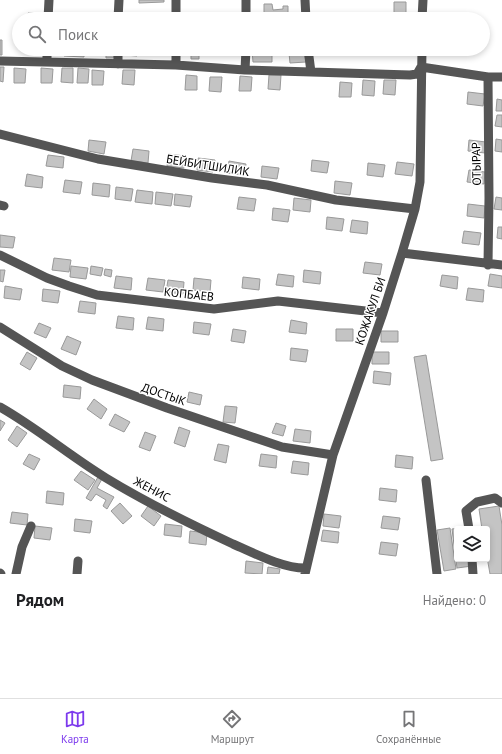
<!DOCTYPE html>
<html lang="ru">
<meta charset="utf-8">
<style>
body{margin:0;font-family:"PT Sans",sans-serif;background:#f6f6f6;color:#202124}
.controls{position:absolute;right:12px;bottom:12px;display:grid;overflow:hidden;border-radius:4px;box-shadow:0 2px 6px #0003}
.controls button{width:36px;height:36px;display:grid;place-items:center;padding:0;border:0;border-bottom:1px solid #e0e0e0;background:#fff;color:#202124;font:20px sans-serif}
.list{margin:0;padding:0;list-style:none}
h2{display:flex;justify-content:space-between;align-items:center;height:52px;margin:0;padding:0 16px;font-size:17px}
h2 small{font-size:13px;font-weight:400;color:#757577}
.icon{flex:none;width:22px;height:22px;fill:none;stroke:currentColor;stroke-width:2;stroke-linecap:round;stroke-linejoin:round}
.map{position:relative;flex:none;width:502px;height:574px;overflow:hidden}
.search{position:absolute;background:#fff;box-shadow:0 2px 6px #0003;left:12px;right:12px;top:12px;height:44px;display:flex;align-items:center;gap:10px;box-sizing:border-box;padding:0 14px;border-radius:22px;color:#757577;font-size:15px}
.sheet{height:124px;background:#fff}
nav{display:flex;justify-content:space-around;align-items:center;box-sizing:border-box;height:56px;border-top:1px solid #e0e0e0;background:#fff;font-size:11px;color:#757577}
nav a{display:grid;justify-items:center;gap:2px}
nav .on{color:#7c3aed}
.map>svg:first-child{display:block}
</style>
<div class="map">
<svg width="502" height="574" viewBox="0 0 502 574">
<rect width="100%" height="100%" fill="#fff"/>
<path fill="#c4c4c4" stroke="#999" d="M139 0H164V2L139 3Z
M394 2H406V14H394Z
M264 4H272L273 10 283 9V6H288V15L264 16Z
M28 13H42V19H28Z
M0 40H2V55H0Z
M65 49H84V57L64 56Z
M106 49H113L114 58H106Z
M125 49H137V56L125 55Z
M160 49H172V53H160Z
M189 49H199V59H191V54L189 55Z
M272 49 274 50V55H272V62H253L252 50Z
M293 49H304L306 62 290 63 289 53H293Z
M0 67H4L3 82 0 81Z
M14 68 26 69 25 83H14Z
M41 68 53 69 52 83H41Z
M62 68H73V83L61 82Z
M78 68 89 69 88 83H77Z
M92 70 104 71 103 85H92Z
M123 70H135L134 85 122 84Z
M186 75 197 76V90H185Z
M269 75H281L280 90 268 89Z
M240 76 252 77 251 91H239Z
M210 77H222L221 92 209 91Z
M363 80 375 81 374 96 362 95Z
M384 80H396L395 95 383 94Z
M340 82 352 83 351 97H339Z
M468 92 485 94 483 106 467 104Z
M497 99 502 100V111H496Z
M497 115H502V127L495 126Z
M496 139 502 140V152L495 151Z
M89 140 106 142 104 154 88 151Z
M469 140 486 142 485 153 468 151Z
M133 149 149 151 148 163 131 161Z
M168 154 185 156 184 168 167 166Z
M48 155 64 157 63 168 46 166Z
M198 158 215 160 213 172 197 170Z
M312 160 329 162 327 173 311 171Z
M229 161 246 164 244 175 227 173Z
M397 162 414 164 412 176 395 174Z
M368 163 385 165 383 177 367 175Z
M262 166 279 168 277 179 261 177Z
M469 170 485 172 484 184 467 182Z
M27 174 43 177 42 188 25 186Z
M65 180 82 182 80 194 63 192Z
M335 181 352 183 350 195 334 193Z
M93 183 110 185 109 197 92 195Z
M116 187 133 189 131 201 115 199Z
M137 190 153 192 152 204 135 202Z
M156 192 173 194 171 206 155 204Z
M175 194 192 196 190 207 174 205Z
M239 197 256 199 254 211 237 209Z
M496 197 502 198V210L494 209Z
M294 198 311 200 310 212 293 210Z
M468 204 485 206 484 218 467 216Z
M273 208 290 210 288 222 272 220Z
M327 217 344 219 342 231 326 229Z
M352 220 368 222 367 234 350 232Z
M498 227H502V239L497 238Z
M464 231 481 233 479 245 462 243Z
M0 235 15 237 13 248 0 247Z
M54 258 71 260 69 272 52 270Z
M365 262 382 264 380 275 363 273Z
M71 266 88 268 86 279 70 277Z
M91 266 103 268 101 276 90 274Z
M105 269 112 270 111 277 104 275Z
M0 270H5L3 282 0 281Z
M304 270 321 272 320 284 303 282Z
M278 274 294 276 293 287 276 285Z
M490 274 502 276V288L488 286Z
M442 275 458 277 457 289 440 286Z
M116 276 132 278 131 290 114 288Z
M243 277 260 279 259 290 242 288Z
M148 278 165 280 163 292 146 290Z
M194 278 211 280 210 292 193 290Z
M168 280 184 282 183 294 166 292Z
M5 286 22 289 20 300 4 298Z
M468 288 484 290 483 302 466 300Z
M43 289 60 291 58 303 42 301Z
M80 301 96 303 95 314 78 312Z
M118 316 134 318 133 330 116 328Z
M148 317 164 319 163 331 146 329Z
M291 320 307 323 306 334 289 332Z
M194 322 211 324 209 335 193 333Z
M39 323 51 328 46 338 34 333Z
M233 329 246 331 244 343 231 341Z
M336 329H353V341H336Z
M381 331H398V342H381Z
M67 336 81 342 76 355 61 349Z
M291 348 308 350 306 362 290 360Z
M27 352 37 358 30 370 20 364Z
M372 352H389V364H372Z
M426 355 443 459 431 461 414 357Z
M374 371 391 373 390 385 373 383Z
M64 385 81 387 80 399 63 397Z
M189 392 202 395 200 405 187 402Z
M94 399 107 409 101 419 87 409Z
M225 406 237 407 235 423 223 422Z
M115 414 130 422 124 432 109 425Z
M0 420 5 423 0 431Z
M276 423 286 426 283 436 272 433Z
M17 426 27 433 17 447 8 440Z
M179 427 190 431 185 447 174 443Z
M295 429 311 431 310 443 293 441Z
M145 432 156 436 150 451 139 447Z
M218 444 229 446 226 463 214 460Z
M29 454 40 459 34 470 23 464Z
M261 454 277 456 276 468 259 466Z
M396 455 413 457 412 469 395 467Z
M293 461 309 463 308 475 291 473Z
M81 471 95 480 88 490 74 480Z
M98 477 102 479 97 488 114 497 107 509 103 506 106 500 96 494 91 501 86 498Z
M380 488 397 490 396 502 379 500Z
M47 491 64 493 63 505 46 503Z
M120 503 132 516 123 524 111 511Z
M148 506 161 516 154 526 141 516Z
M499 506 502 525V574H490L487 557V529H482L479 509Z
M12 512 28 514 27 525 10 523Z
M324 514 341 516 339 528 323 526Z
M383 516 400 518 398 530 381 528Z
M75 519 92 521 90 533 74 531Z
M165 524 182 526 181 537 164 535Z
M35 526 52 528 50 540 34 538Z
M466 527V529H457V559H471L472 566 457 568 452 529Z
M450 528 456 569 444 571 437 530Z
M323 530 339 532 338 543 321 541Z
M190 531 207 533 206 545 189 543Z
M381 542 398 544 396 556 379 554Z
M246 561 263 563 262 574 245 573Z
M268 567 280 569 279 574H267Z"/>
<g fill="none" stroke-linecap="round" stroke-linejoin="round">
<path stroke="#555" stroke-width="9" d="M305 0 306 19
M48 19 49 0
M118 19 119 0
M176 19V0
M246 19V0
M422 19 423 0
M308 49 311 72
M0 61 176 65 245 70 410 75 417 74 421 67 488 77H502
M47 62V49
M118 64V49
M176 65V49
M245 70 246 49
M0 134 98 159 212 178 267 185 336 200 415 209
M0 205 4 206
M402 253 502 265
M0 255 47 278 69 286 97 295 214 309 278 301 383 313
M488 265 489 198 488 77
M0 327 62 366 92 380 167 408 282 447 333 455
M0 407C37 428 70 456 106 478 147 503 190 524 233 544 254 553 282 568 305 568
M426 480 437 574
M469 529 466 511 477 502 495 498 502 503
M472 559 473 574
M0 573 1 574
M16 574 22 547 31 526
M77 574 78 561
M305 574 333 455 383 313 402 253 415 209 420 182 422 49"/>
</g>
<g text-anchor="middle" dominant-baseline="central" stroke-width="3" stroke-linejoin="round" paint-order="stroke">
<g font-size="12" fill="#000" stroke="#fff">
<text transform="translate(476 164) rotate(-91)">ОТЫРАР</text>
<text transform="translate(208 165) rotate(9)">БЕЙБИТШИЛИК</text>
<text transform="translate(189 294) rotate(6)">КОПБАЕВ</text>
<text transform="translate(370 311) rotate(-71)">КОЖАКУЛ БИ</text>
<text transform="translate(164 394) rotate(19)">ДОСТЫК</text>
<text transform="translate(152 489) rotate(28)">ЖЕНИС</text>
</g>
</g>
</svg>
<div class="controls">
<button><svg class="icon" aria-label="layers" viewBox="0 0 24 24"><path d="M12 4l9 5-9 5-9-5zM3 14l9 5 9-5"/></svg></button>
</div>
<div class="search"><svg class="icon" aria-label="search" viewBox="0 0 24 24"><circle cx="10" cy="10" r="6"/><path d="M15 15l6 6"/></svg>Поиск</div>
</div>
<section class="sheet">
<h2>Рядом<small>Найдено: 0</small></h2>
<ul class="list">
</ul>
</section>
<nav>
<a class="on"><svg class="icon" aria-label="map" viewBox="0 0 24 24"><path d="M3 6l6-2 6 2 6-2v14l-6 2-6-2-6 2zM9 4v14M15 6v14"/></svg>Карта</a>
<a><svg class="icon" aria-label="directions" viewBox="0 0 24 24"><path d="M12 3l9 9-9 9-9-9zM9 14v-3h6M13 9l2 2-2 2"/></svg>Маршрут</a>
<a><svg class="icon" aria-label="saved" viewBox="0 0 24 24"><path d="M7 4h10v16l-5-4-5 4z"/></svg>Сохранённые</a>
</nav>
